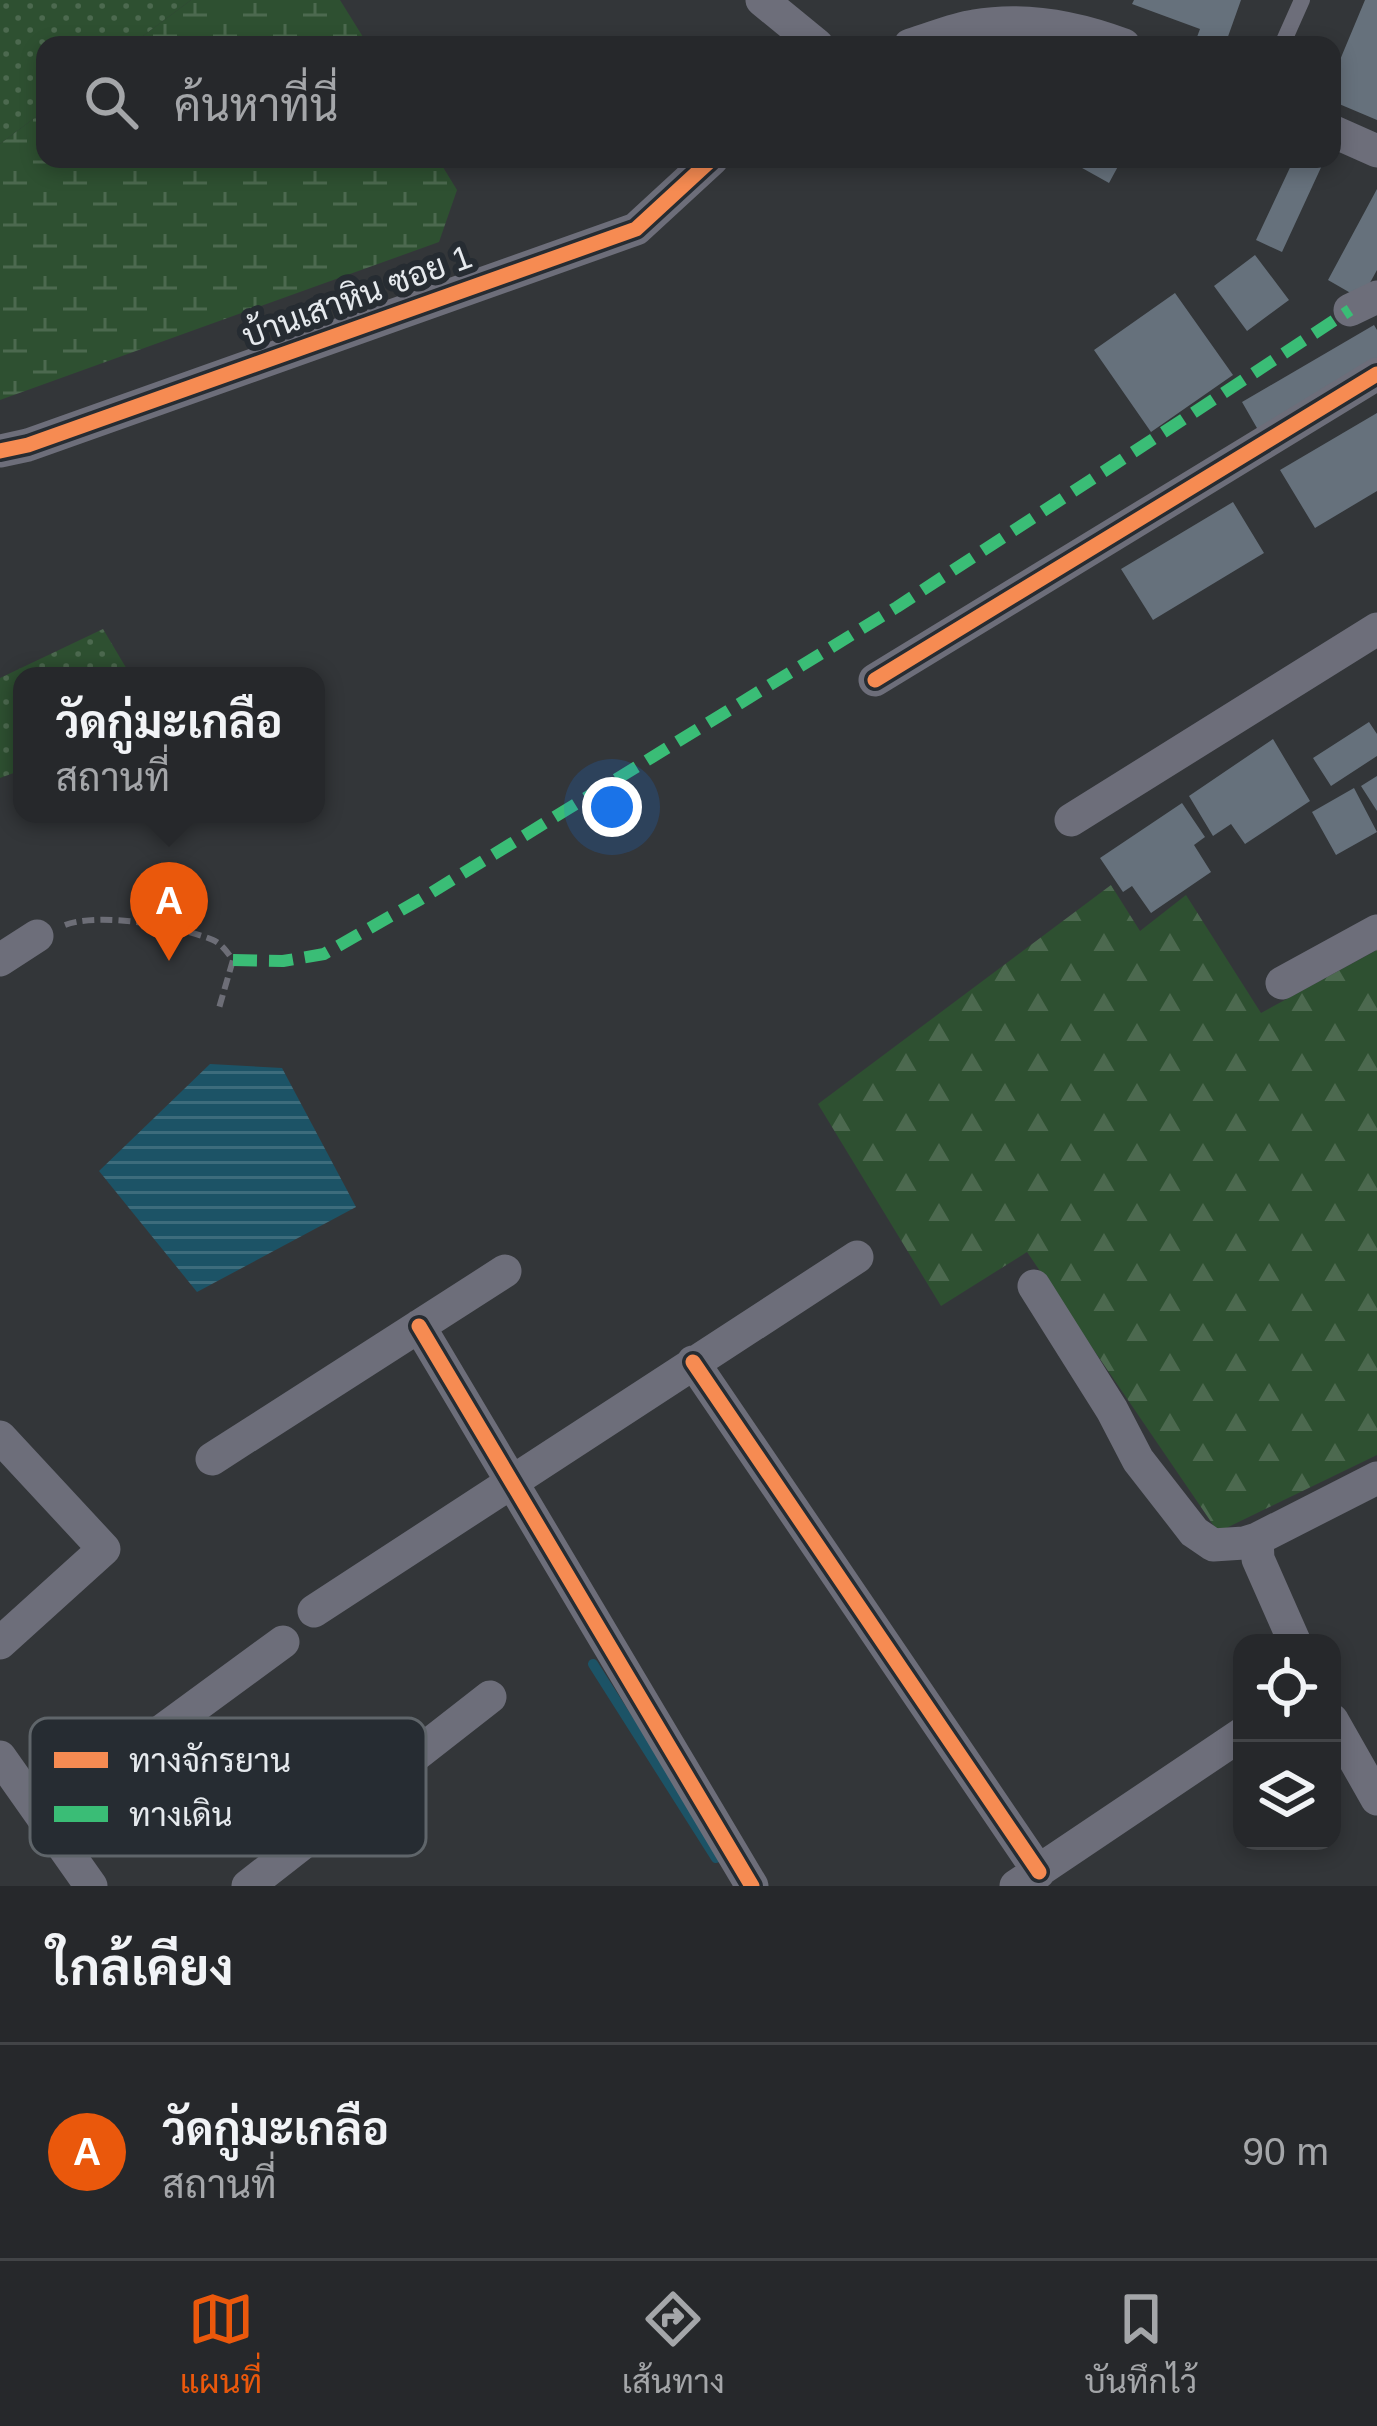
<!DOCTYPE html>
<html lang="th">
<meta charset="utf-8">
<style>
body{margin:0;font-family:Helvetica,Sarabun,sans-serif;background:#2e3033;color:#f1f3f6}
.controls{position:absolute;right:36px;bottom:36px;display:grid;overflow:hidden;border-radius:24px;box-shadow:0 6px 18px #0003}
.controls button{width:108px;height:108px;display:grid;place-items:center;padding:0;border:0;border-bottom:3px solid #424447;background:#26282b;color:#f1f3f6;font:60px sans-serif}
.you{position:absolute;left:612px;top:807px;width:42px;height:42px;margin:-30px;border:9px solid #fff;border-radius:50%;background:#1a73e8;box-shadow:0 0 0 18px #1a73e833}
.badge{display:grid;place-items:center;width:78px;height:78px;border-radius:50%;background:#ea580c;color:#fff;font-size:39px;font-weight:700}
.pin{position:absolute;translate:-50% -99px;filter:drop-shadow(0 3px 6px #0008)}
.pin::after{content:'';position:absolute;top:63px;width:42px;height:36px;background:inherit;clip-path:polygon(0 0,100% 0,50% 100%)}
.popup{position:absolute;left:13px;top:667px;width:312px;height:156px;box-sizing:border-box;display:grid;place-content:center;border-radius:24px;background:#26282b;filter:drop-shadow(0 3px 9px #0005);font-size:39px;white-space:nowrap;color:#a4a6a9}
.popup b{font-size:45px;color:#f1f3f6}
.popup::after{content:'';position:absolute;left:50%;top:100%;margin-left:-24px;border:24px solid transparent;border-top-color:#26282b}
.list{margin:0;padding:0;list-style:none}
h2{display:flex;justify-content:space-between;align-items:center;height:156px;margin:0;padding:0 48px;font-size:51px}
h2 small{font-size:39px;font-weight:400;color:#a4a6a9}
.list li{display:grid;grid-template-columns:78px 1fr auto;gap:36px;align-items:center;box-sizing:border-box;height:216px;padding:0 48px;border-top:3px solid #424447}
.list b{display:block;font-size:45px;white-space:nowrap}
.list p{margin:0;font-size:39px;white-space:nowrap;color:#a4a6a9}
.list em{font-size:39px;font-style:normal;color:#a4a6a9}
.icon{flex:none;width:66px;height:66px;fill:none;stroke:currentColor;stroke-width:2;stroke-linecap:round;stroke-linejoin:round}
.map{position:relative;flex:none;width:1377px;height:1886px;overflow:hidden}
.search{position:absolute;background:#26282b;box-shadow:0 6px 18px #0003;left:36px;right:36px;top:36px;height:132px;display:flex;align-items:center;gap:30px;box-sizing:border-box;padding:0 42px;border-radius:24px;color:#a4a6a9;font-size:45px}
.sheet{height:372px;background:#26282b}
nav{display:flex;justify-content:space-around;align-items:center;box-sizing:border-box;height:168px;border-top:3px solid #424447;background:#26282b;font-size:33px;color:#a4a6a9}
nav a{display:grid;justify-items:center;gap:6px}
nav .on{color:#ea580c}
.map>svg:first-child{display:block}
</style>
<div class="map">
<svg width="1377" height="1886" viewBox="0 0 1377 1886">
<defs>
<pattern id="grass-dots" width="8" height="8" patternUnits="userSpaceOnUse" patternTransform="scale(3)"><rect width="8" height="8" fill="#2e5031"/><path d="M2 2h.1M6 6h.1" fill="none" stroke="#4c694f" stroke-width="1.8" stroke-linecap="round"/></pattern>
<pattern id="forest-firs" width="22" height="20" patternUnits="userSpaceOnUse" patternTransform="scale(3)"><rect width="22" height="20" fill="#2e5031"/><path d="M5 1l3.5 6h-7zM16 11l3.5 6h-7z" fill="#4c694f"/></pattern>
<pattern id="wetland-marsh" width="20" height="14" patternUnits="userSpaceOnUse" patternTransform="scale(3)"><rect width="20" height="14" fill="#2e5031"/><path d="M1 5h8M5 5V1M11 12h8M15 12V8" fill="none" stroke="#4c694f"/></pattern>
<pattern id="water-rules" width="6" height="5" patternUnits="userSpaceOnUse" patternTransform="scale(3)"><rect width="6" height="5" fill="#1c5366"/><path d="M0 2.5h6" fill="none" stroke="#3d6c7c"/></pattern>
</defs>
<rect width="100%" height="100%" fill="#333639"/>
<path fill="url(#grass-dots)" d="M0 0H191L131 45H45V110L0 144Z
M103 629 131 676H22V770L0 778V678Z"/>
<path fill="url(#forest-firs)" d="M1111 885 1140 931 1186 895 1261 1013 1377 950V1455L1218 1532 1027 1252 941 1306 818 1104Z"/>
<path fill="url(#wetland-marsh)" d="M191 0H340L368 45H131Z
M45 110V159H438L457 190 439 242 0 400V144Z"/>
<path fill="url(#water-rules)" d="M210 1064 282 1068 356 1207 197 1292 99 1171Z"/>
<g fill="none" stroke-linecap="round" stroke-linejoin="round">
<path stroke="#1c5366" stroke-width="10" d="M593 1664 716 1858"/>
</g>
<path fill="#66717c" d="M1134 0H1241L1225 45H1194L1200 29 1132 4Z
M1365 0H1377V120L1332 101V79Z
M1066 159H1122L1109 183Z
M1294 159 1324 161 1282 252 1256 240Z
M1377 189V270L1361 299 1328 280Z
M1255 255 1289 300 1247 331 1214 286Z
M1175 293 1233 375 1151 432 1094 350Z
M1374 325 1377 330V368L1261 435 1242 402Z
M1377 413V491L1315 528 1280 470Z
M1233 502 1264 553 1153 620 1121 569Z
M1369 722 1377 734V756L1331 786 1313 758Z
M1273 739 1310 801 1245 844 1231 824 1213 836 1189 796Z
M1377 776V811L1361 786Z
M1354 788 1377 832 1336 855 1312 812Z
M1182 803 1205 837 1194 845 1211 872 1151 913 1132 886 1123 892 1100 858Z"/>
<g fill="none" stroke-linecap="round" stroke-linejoin="round">
<path stroke="#6d6e77" stroke-width="6" stroke-dasharray="12 6" stroke-linecap="butt" d="M65 925C99 912 180 926 213 940 222 944 227 952 233 960L219 1008"/>
<path stroke="#6d6e7a" stroke-width="16" d="M1282 45 1302 0"/>
<path stroke="#6d6e7a" stroke-width="33" d="M762 0 817 45
M910 45C931 39 953 29 974 26 1025 17 1076 27 1124 45
M1332 131 1377 151
M1350 310 1377 297
M0 451 28 445 636 229 712 159
M875 680 1377 374
M1071 820 1377 629
M0 960 37 936
M1282 983 1377 931
M1034 1286 1112 1410 1138 1460 1194 1532 1213 1545 1244 1543 1257 1539
M419 1326 752 1886
M693 1362 1039 1872
M0 1437 104 1549 0 1643
M212 1459 505 1271
M314 1611 857 1257
M1295 1643 1258 1559 1257 1539 1377 1478
M1332 1720 1377 1799
M0 1757 91 1886
M43 1818 283 1642
M248 1886 490 1697
M1016 1886 1242 1734"/>
<path stroke="#3abd76" stroke-width="12" stroke-dasharray="24 12" stroke-linecap="butt" d="M233 960 283 961 324 954 421 899 897 607 1350 310"/>
<defs>
<path id="cycleway" d="M0 451 28 445 636 229 712 159
M875 680 1377 374
M419 1326 752 1886
M693 1362 1039 1872"/>
</defs>
<use href="#cycleway" stroke="#262c32" stroke-width="22"/>
<use href="#cycleway" stroke="#f68b52" stroke-width="15"/>
</g>
<g text-anchor="middle" dominant-baseline="central" stroke-width="12" stroke-linejoin="round" paint-order="stroke">
<g font-size="33" fill="#e5e9ed" stroke="#262c32">
<text transform="translate(357 296) rotate(-20)">บ้านเสาหิน ซอย 1</text>
</g>
</g>
<rect x="30" y="1718" width="396" height="138" rx="18" fill="#262c32" stroke="#5f656a" stroke-width="3"/>
<rect x="54" y="1752" width="54" height="16" fill="#f68b52"/>
<rect x="54" y="1806" width="54" height="16" fill="#3abd76"/>
<g font-size="33" fill="#e5e9ed">
<text x="129" y="1772">ทางจักรยาน</text>
<text x="129" y="1826">ทางเดิน</text>
</g>
</svg>
<div class="controls">
<button><svg class="icon" aria-label="locate" viewBox="0 0 24 24"><circle cx="12" cy="12" r="6"/><path d="M12 2v4M12 18v4M2 12h4M18 12h4"/></svg></button>
<button><svg class="icon" aria-label="layers" viewBox="0 0 24 24"><path d="M12 4l9 5-9 5-9-5zM3 14l9 5 9-5"/></svg></button>
</div>
<div class="you"></div>
<div class="pin badge" style="left:169px;top:961px">A</div>
<div class="popup"><b>วัดกู่มะเกลือ</b>สถานที่</div>
<div class="search"><svg class="icon" aria-label="search" viewBox="0 0 24 24"><circle cx="10" cy="10" r="6"/><path d="M15 15l6 6"/></svg>ค้นหาที่นี่</div>
</div>
<section class="sheet">
<h2>ใกล้เคียง<small></small></h2>
<ul class="list">
<li><span class="badge">A</span><div><b>วัดกู่มะเกลือ</b><p>สถานที่</p></div><em>90 m</em></li>
</ul>
</section>
<nav>
<a class="on"><svg class="icon" aria-label="map" viewBox="0 0 24 24"><path d="M3 6l6-2 6 2 6-2v14l-6 2-6-2-6 2zM9 4v14M15 6v14"/></svg>แผนที่</a>
<a><svg class="icon" aria-label="directions" viewBox="0 0 24 24"><path d="M12 3l9 9-9 9-9-9zM9 14v-3h6M13 9l2 2-2 2"/></svg>เส้นทาง</a>
<a><svg class="icon" aria-label="saved" viewBox="0 0 24 24"><path d="M7 4h10v16l-5-4-5 4z"/></svg>บันทึกไว้</a>
</nav>
